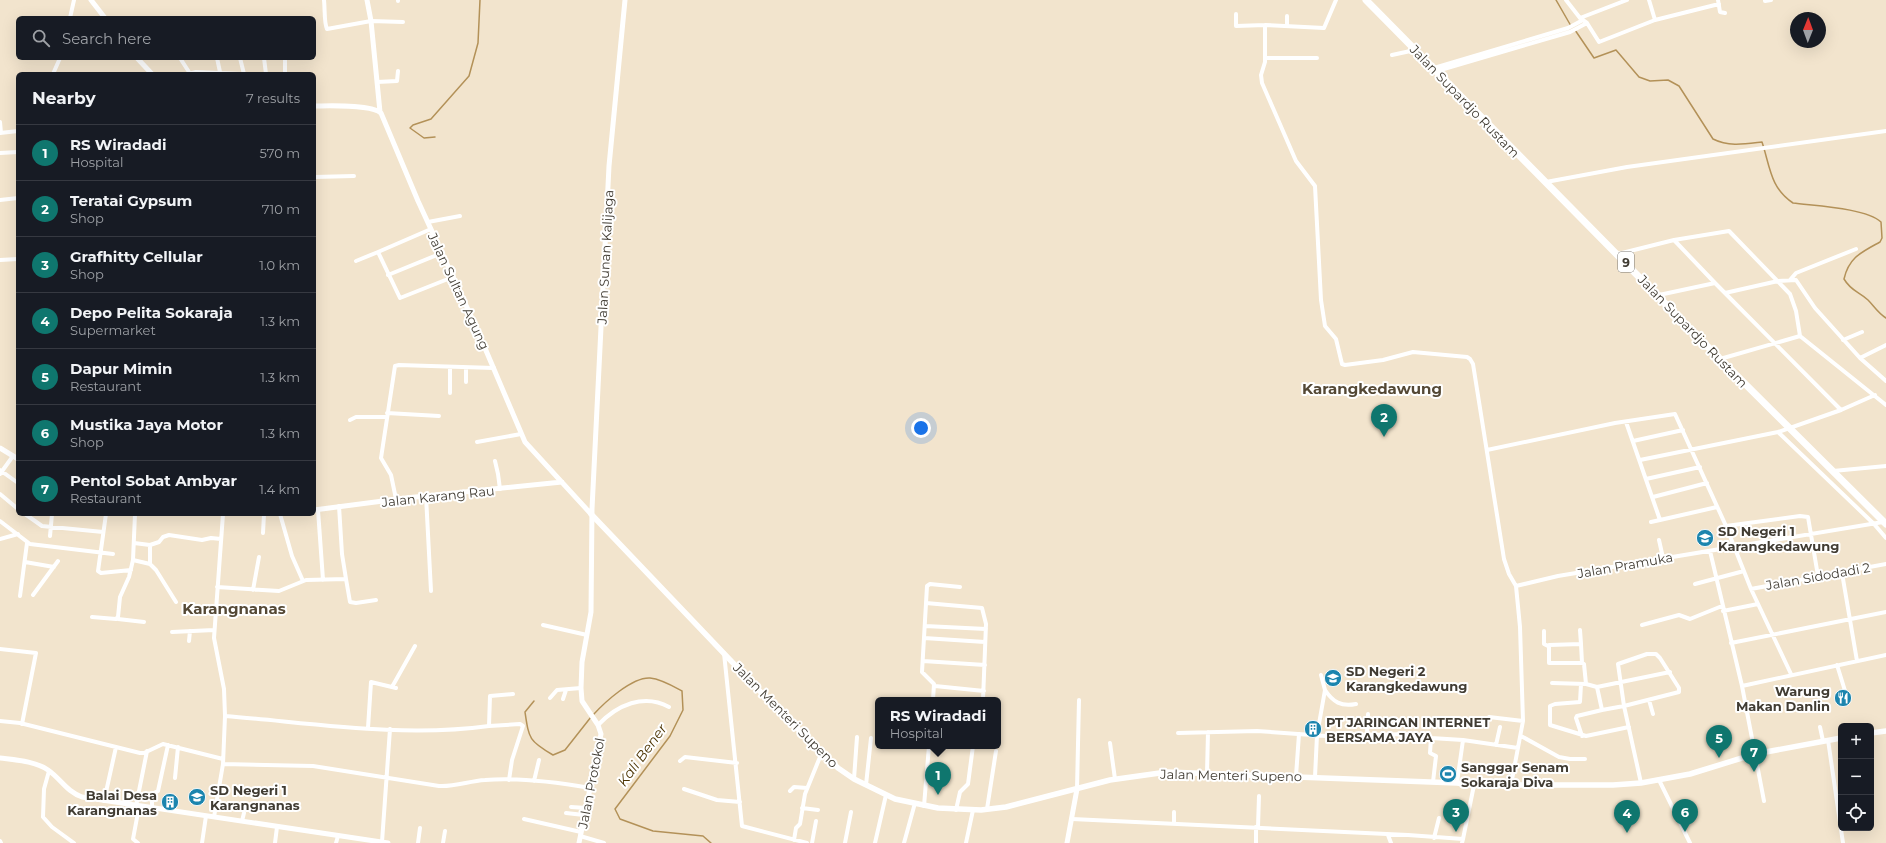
<!DOCTYPE html>
<meta charset="utf-8">
<style>
body{margin:0;font-family:Montserrat,sans-serif;background:#20242c;color:#f1f3f6}
.controls{position:absolute;right:12px;bottom:12px;display:grid;overflow:hidden;border-radius:6px;box-shadow:0 4px 16px #0002}
.controls button{width:36px;height:36px;display:grid;place-items:center;padding:0;border:0;border-bottom:1px solid #363941;background:#171b24;color:#f1f3f6;font:20px sans-serif}
.compass{position:absolute;left:1790px;top:12px;width:36px;height:36px;border-radius:50%;background:#171b24;box-shadow:0 4px 16px #0002;rotate:1deg}
.you{position:absolute;left:921px;top:428px;width:14px;height:14px;margin:-10px;border:3px solid #fff;border-radius:50%;background:#1a73e8;box-shadow:0 0 0 6px #1a73e833}
.badge{display:grid;place-items:center;width:26px;height:26px;border-radius:50%;background:#0f766e;color:#fff;font-size:13px;font-weight:700}
.pin{position:absolute;translate:-50% -33px;filter:drop-shadow(0 1px 2px #0008)}
.pin::after{content:'';position:absolute;top:21px;width:14px;height:12px;background:inherit;clip-path:polygon(0 0,100% 0,50% 100%)}
.popup{position:absolute;left:875px;top:697px;width:126px;height:52px;box-sizing:border-box;display:grid;place-content:center;border-radius:6px;background:#171b24;filter:drop-shadow(0 1px 3px #0005);font-size:13px;white-space:nowrap;color:#9ea1a6}
.popup b{font-size:15px;color:#f1f3f6}
.popup::after{content:'';position:absolute;left:50%;top:100%;margin-left:-8px;border:8px solid transparent;border-top-color:#171b24}
.list{margin:0;padding:0;list-style:none}
h2{display:flex;justify-content:space-between;align-items:center;height:52px;margin:0;padding:0 16px;font-size:17px}
h2 small{font-size:13px;font-weight:400;color:#9ea1a6}
.list li{display:grid;grid-template-columns:26px 1fr auto;gap:12px;align-items:center;box-sizing:border-box;height:56px;padding:0 16px;border-top:1px solid #363941}
.list b{display:block;font-size:15px;white-space:nowrap}
.list p{margin:0;font-size:13px;white-space:nowrap;color:#9ea1a6}
.list em{font-size:13px;font-style:normal;color:#9ea1a6}
.icon{flex:none;width:22px;height:22px;fill:none;stroke:currentColor;stroke-width:2;stroke-linecap:round;stroke-linejoin:round}
.map{position:relative;flex:none;width:1886px;height:843px;overflow:hidden}
.search{position:absolute;background:#171b24;box-shadow:0 4px 16px #0002;left:16px;top:16px;width:300px;height:44px;display:flex;align-items:center;gap:10px;box-sizing:border-box;padding:0 14px;border-radius:6px;color:#9ea1a6;font-size:15px}
.panel{position:absolute;background:#171b24;box-shadow:0 4px 16px #0002;left:16px;top:72px;width:300px;height:444px;border-radius:6px}
.map>svg:first-child{display:block}
</style>
<div class="map">
<svg width="1886" height="843" viewBox="0 0 1886 843">
<rect width="100%" height="100%" fill="#f2e4cd"/>
<g fill="none" stroke-linecap="round" stroke-linejoin="round">
<path stroke="#b39158" stroke-width="1.5" d="M1556 0 1571 26
M1575 30 1594 58 1616 50 1639 77 1650 81 1668 80 1679 86 1713 139C1729 147 1745 144 1762 142 1770 166 1770 188 1793 203 1815 206 1866 208 1881 222L1882 238 1880 242C1862 252 1849 257 1844 279 1851 291 1858 291 1868 300 1874 306 1878 313 1886 318
M435 137 424 138 410 128 413 125 431 119 469 76 478 43 480 0
M534 701 525 712C529 739 529 741 553 755L565 750 591 717
M593 715C605 702 632 677 650 678 661 679 673 686 682 691L683 710 670 736 615 809 620 819 653 831 703 836 711 843"/>
<path stroke="#fff" stroke-width="4" d="M324 0C325 9 324 23 327 29L371 21 403 22
M1336 0 1324 28 1265 25V62L1261 75 1262 83 1296 161 1315 186 1321 300 1325 326 1336 339 1342 364 1345 365 1383 360 1413 352 1467 357 1470 359 1473 364 1504 559 1509 574 1516 586 1520 627 1523 721 1511 785
M1566 0 1580 18 1587 23 1599 42 1655 20 1719 4
M1649 0 1655 20
M1718 0 1720 12 1725 13
M1765 0V1L1771 0
M398 1V0
M1236 14V26L1265 25
M1287 16V26
M70 18 74 0
M1580 18 1627 0
M1392 55 1415 50
M180 58 189 72
M217 58 220 72
M240 58 244 74
M264 58 266 74
M285 58V74
M1265 58H1317
M1434 68 1568 28 1583 20
M1437 71 1570 32 1587 23
M53 74 60 58
M187 74 196 72 243 74
M266 74H299
M377 82 397 81 398 71
M0 122 1 133
M0 133 18 131
M0 153 18 152
M314 177 354 176
M1546 182 1627 167 1886 131
M0 200 18 198
M428 222 460 216
M431 229 378 252 400 298 453 277
M1674 240 1729 231 1790 294 1796 311 1800 336 1886 405
M1618 254 1674 240 1715 283
M0 260 18 259
M356 261 378 252
M388 275 442 253
M1790 280 1796 273 1856 249
M1725 293 1778 281 1796 280 1815 308 1860 358 1886 345
M1659 295 1715 283 1841 410
M1843 340 1862 332
M1860 358 1886 381
M1720 359 1800 336
M466 368V382
M450 393V367
M387 413 439 416
M350 420 356 417H387
M1626 422 1660 520 1717 507
M1778 432 1874 524 1886 538
M1633 441 1683 430
M477 442 521 434
M1487 450 1615 423 1675 414 1726 526 1751 589 1791 674
M1640 460 1778 432 1841 410 1875 395
M495 461 498 474 500 489
M0 470 18 483
M1833 471 1886 466
M0 474 13 456
M1646 479 1700 467
M0 494 18 509
M426 496 431 591
M1653 497 1707 483
M396 499 391 475 381 458 395 366 399 365 494 368
M318 510 323 580
M25 514 42 526 103 532
M106 514 98 571 101 573 131 570
M280 514 292 556 303 581
M0 521 30 544 113 554
M1651 522 1660 520
M1726 526 1800 516 1808 517 1818 576
M263 533 264 514
M50 536 52 514
M0 539 18 534
M1659 540 1663 558
M134 543 150 545V564
M150 545 159 542 163 537 169 535 202 540 211 538 221 539
M1710 551 1742 686 1764 801
M133 560 150 564 156 570 176 602
M25 562 54 567
M1842 573 1857 661
M346 579 350 602 356 603 376 600
M1695 584 1744 571
M1516 586 1558 576 1883 522
M217 587 279 591 306 580 346 579 342 554 339 506
M1751 589 1886 564
M253 590 259 557
M33 595 58 561
M20 596 27 543
M926 603 982 608 986 624 983 700
M1723 611 1758 604
M92 617 116 619 118 617 120 597 129 577 133 560 135 514
M118 619 144 622
M543 625 587 635
M1642 625 1679 615 1690 619 1722 606
M925 626 986 629
M1580 630 1581 644
M1544 631V644L1548 646
M172 632 214 630
M924 638 985 642
M189 641 190 631
M1731 643 1886 612
M0 649 36 653 22 724
M724 653 742 826 807 843
M923 661 985 665
M1582 663H1549V645L1581 644 1582 663 1584 664 1586 684
M1837 665 1846 694
M1552 683 1586 684 1597 687
M1581 684 1580 702 1555 704 1550 706V725L1586 736 1629 727
M935 686 984 691
M1742 686 1886 655
M392 687 415 646
M1325 690C1333 702 1341 707 1356 704
M550 698 557 690 581 688
M563 699 566 690
M933 700 934 684 922 672 927 586 930 584 960 587
M1649 700 1653 714
M225 716C312 723 401 738 489 726L490 696 513 694
M1489 717 1523 721
M0 721 20 723 140 753H144L163 744 223 759
M598 725C617 705 644 693 669 707
M489 726 520 724 523 726 512 760 509 780
M1820 727 1823 741
M368 728 371 682 396 688
M1178 733 1257 731 1326 736 1408 734 1431 738 1463 740
M1367 733 1368 714
M1521 736 1559 757 1570 759H1585
M1582 736 1576 718 1577 716 1602 710
M1431 738 1430 753 1436 756 1433 782
M1828 740 1843 843
M1110 743 1115 779
M1496 745 1500 727
M680 761 685 757 737 763
M223 764 313 766 439 786C455 787 469 781 485 780 520 777 556 782 590 788
M49 771 44 789 43 817 52 827 74 843
M1207 773 1208 732
M1296 776 1299 734
M1315 777 1317 735 1325 690 1321 675
M175 778 178 747
M854 779 857 737
M1659 780 1690 843
M534 781 539 760
M1457 783 1463 740 1518 748
M1641 783 1624 706 1679 692V688L1660 658 1656 654H1647L1618 664 1624 706 1602 710 1597 687 1670 672
M866 785 871 738
M684 789 717 800 740 802
M1077 789 1079 700
M790 791 794 787 807 788
M104 801 116 747
M136 806 147 751
M924 806 929 746
M571 807 586 808
M152 808V794L158 791 168 745
M802 808 818 810
M987 809 996 751
M956 810 960 792 968 784 973 746
M566 813 584 815
M214 817 223 764 225 716 224 689 214 638 223 514
M524 819 581 832
M1072 819 1408 835 1463 839 1462 843
M242 821 244 813
M1174 824V812
M1258 827 1259 796
M1388 835 1391 843
M580 836 604 843
M1434 838 1439 818
M1463 839 1474 785
M794 840 796 828 800 824 805 794 822 752
M0 841 1 843
M382 842 390 729
M138 843 133 839 139 807
M202 843 206 816
M275 843 277 827
M336 843 338 836
M418 843 420 828
M443 843 445 831
M812 843 816 821
M845 843 851 812
M875 843 886 795
M904 843 915 803
M966 843 973 810
M1256 843V827"/>
<path stroke="#fff" stroke-width="5" d="M91 0 105 18
M367 0 371 21 380 112
M137 58 152 74
M314 106C329 106 370 104 381 113L418 201 476 327 525 442 591 514
M0 448 18 459
M314 510 406 498 562 482
M0 758C16 760 35 761 48 770 61 779 67 792 82 797L388 843
M579 843 601 734 598 725 582 701 581 688 582 662 591 612 592 509 609 166 625 0
M1067 843 1077 789"/>
<path stroke="#fff" stroke-width="5.5" d="M591 514 774 706 822 752 838 768 854 779 895 799 938 808 981 810 1006 807 1110 780 1167 772 1457 783 1474 785H1613L1641 783 1690 774 1755 754 1841 738
M1871 733 1886 731"/>
<path stroke="#fff" stroke-width="7" d="M1366 0 1712 351 1886 524"/>
</g>
<defs>
<symbol id="school-disc" viewBox="-11 -11 22 22"><circle r="9.5" fill="#1c85ae" stroke="#fff"/><path d="M0-5L7-2L0 1L-7-2ZM-4 1L0 2.5L4 1V4Q0 6-4 4Z" fill="#fff"/></symbol>
<symbol id="restaurant-disc" viewBox="-11 -11 22 22"><circle r="9.5" fill="#1c85ae" stroke="#fff"/><path d="M-5-6h1v4h1v-4h1v4h1v-4h1v5L-1.5 .5V6h-2V.5L-5-1ZM5-6V6H3V1.5H1.5Q1.5-4 5-6Z" fill="#fff"/></symbol>
<symbol id="building-disc" viewBox="-11 -11 22 22"><circle r="9.5" fill="#1c85ae" stroke="#fff"/><path d="M-4-6H4V6H1V3H-1V6H-4ZM-2.5-4.3h1.7v1.8h-1.7ZM.8-4.3h1.7v1.8H.8ZM-2.5-1h1.7V.8h-1.7ZM.8-1h1.7V.8H.8Z" fill="#fff"/></symbol>
<symbol id="stadium-disc" viewBox="-11 -11 22 22"><circle r="9.5" fill="#1c85ae" stroke="#fff"/><path d="M0-5a6.5 5 0 1 0 0 10a6.5 5 0 1 0 0-10ZM-3.5-1.8h7v3.6h-7Z" fill="#fff"/></symbol>
</defs>
<g fill-rule="evenodd">
<use href="#school-disc" x="1695" y="528" width="20" height="20"/>
<use href="#school-disc" x="1323" y="668" width="20" height="20"/>
<use href="#restaurant-disc" x="1833" y="688" width="20" height="20"/>
<use href="#building-disc" x="1303" y="719" width="20" height="20"/>
<use href="#stadium-disc" x="1438" y="764" width="20" height="20"/>
<use href="#school-disc" x="187" y="787" width="20" height="20"/>
<use href="#building-disc" x="160" y="792" width="20" height="20"/>
</g>
<g text-anchor="middle" dominant-baseline="central" stroke-width="4" stroke-linejoin="round" paint-order="stroke">
<rect fill="#fff" stroke="#7a7670" stroke-width="1" x="1618" y="252" width="16" height="20" rx="3"/>
<g font-size="12" font-weight="bold" fill="#413c33">
<text x="1626" y="262">9</text>
</g>
<g font-size="13" fill="#413c33" stroke="#fff">
<text transform="translate(1465 101) rotate(46)">Jalan Supardjo Rustam</text>
<text transform="translate(605 257) rotate(-87)">Jalan Sunan Kalijaga</text>
<text transform="translate(459 291) rotate(65)">Jalan Sultan Agung</text>
<text transform="translate(1693 331) rotate(46)">Jalan Supardjo Rustam</text>
<text transform="translate(438 496) rotate(-6)">Jalan Karang Rau</text>
<text transform="translate(1625 565) rotate(-10)">Jalan Pramuka</text>
<text transform="translate(1818 576) rotate(-10)">Jalan Sidodadi 2</text>
<text transform="translate(786 715) rotate(45)">Jalan Menteri Supeno</text>
<text transform="translate(1231 775) rotate(1)">Jalan Menteri Supeno</text>
<text transform="translate(591 783) rotate(-79)">Jalan Protokol</text>
</g>
<g font-size="13" font-weight="bold" fill="#413c33" stroke="#fff" text-anchor="start">
<text x="1718" y="531">SD Negeri 1<tspan x="1718" dy="15">Karangkedawung</tspan></text>
<text x="1346" y="671">SD Negeri 2<tspan x="1346" dy="15">Karangkedawung</tspan></text>
<text x="1830" y="691" text-anchor="end">Warung<tspan x="1830" dy="15">Makan Danlin</tspan></text>
<text x="1326" y="722">PT JARINGAN INTERNET<tspan x="1326" dy="15">BERSAMA JAYA</tspan></text>
<text x="1461" y="767">Sanggar Senam<tspan x="1461" dy="15">Sokaraja Diva</tspan></text>
<text x="210" y="790">SD Negeri 1<tspan x="210" dy="15">Karangnanas</tspan></text>
<text x="157" y="795" text-anchor="end">Balai Desa<tspan x="157" dy="15">Karangnanas</tspan></text>
</g>
<g font-size="14" font-style="italic" fill="#4d3504" stroke="#fff">
<text transform="translate(642 755) rotate(-54)">Kali Bener</text>
</g>
<g font-size="15" font-weight="bold" fill="#544835" stroke="#fff">
<text x="1372" y="388">Karangkedawung</text>
<text x="234" y="608">Karangnanas</text>
</g>
</g>
</svg>
<div class="controls">
<button>+</button>
<button>−</button>
<button><svg class="icon" aria-label="locate" viewBox="0 0 24 24"><circle cx="12" cy="12" r="6"/><path d="M12 2v4M12 18v4M2 12h4M18 12h4"/></svg></button>
</div>
<svg class="compass" viewBox="-18 -18 36 36"><path d="M0-13l5 13h-10z" fill="#e53935"/><path d="M0 13l5-13h-10z" fill="#9ea1a6"/></svg>
<div class="you"></div>
<div class="pin badge" style="left:938px;top:795px">1</div>
<div class="popup"><b>RS Wiradadi</b>Hospital</div>
<div class="pin badge" style="left:1384px;top:437px">2</div>
<div class="pin badge" style="left:1456px;top:832px">3</div>
<div class="pin badge" style="left:1627px;top:833px">4</div>
<div class="pin badge" style="left:1719px;top:758px">5</div>
<div class="pin badge" style="left:1685px;top:832px">6</div>
<div class="pin badge" style="left:1754px;top:772px">7</div>
<div class="search"><svg class="icon" aria-label="search" viewBox="0 0 24 24"><circle cx="10" cy="10" r="6"/><path d="M15 15l6 6"/></svg>Search here</div>
<section class="panel">
<h2>Nearby<small>7 results</small></h2>
<ul class="list">
<li><span class="badge">1</span><div><b>RS Wiradadi</b><p>Hospital</p></div><em>570 m</em></li>
<li><span class="badge">2</span><div><b>Teratai Gypsum</b><p>Shop</p></div><em>710 m</em></li>
<li><span class="badge">3</span><div><b>Grafhitty Cellular</b><p>Shop</p></div><em>1.0 km</em></li>
<li><span class="badge">4</span><div><b>Depo Pelita Sokaraja</b><p>Supermarket</p></div><em>1.3 km</em></li>
<li><span class="badge">5</span><div><b>Dapur Mimin</b><p>Restaurant</p></div><em>1.3 km</em></li>
<li><span class="badge">6</span><div><b>Mustika Jaya Motor</b><p>Shop</p></div><em>1.3 km</em></li>
<li><span class="badge">7</span><div><b>Pentol Sobat Ambyar</b><p>Restaurant</p></div><em>1.4 km</em></li>
</ul>
</section>
</div>
